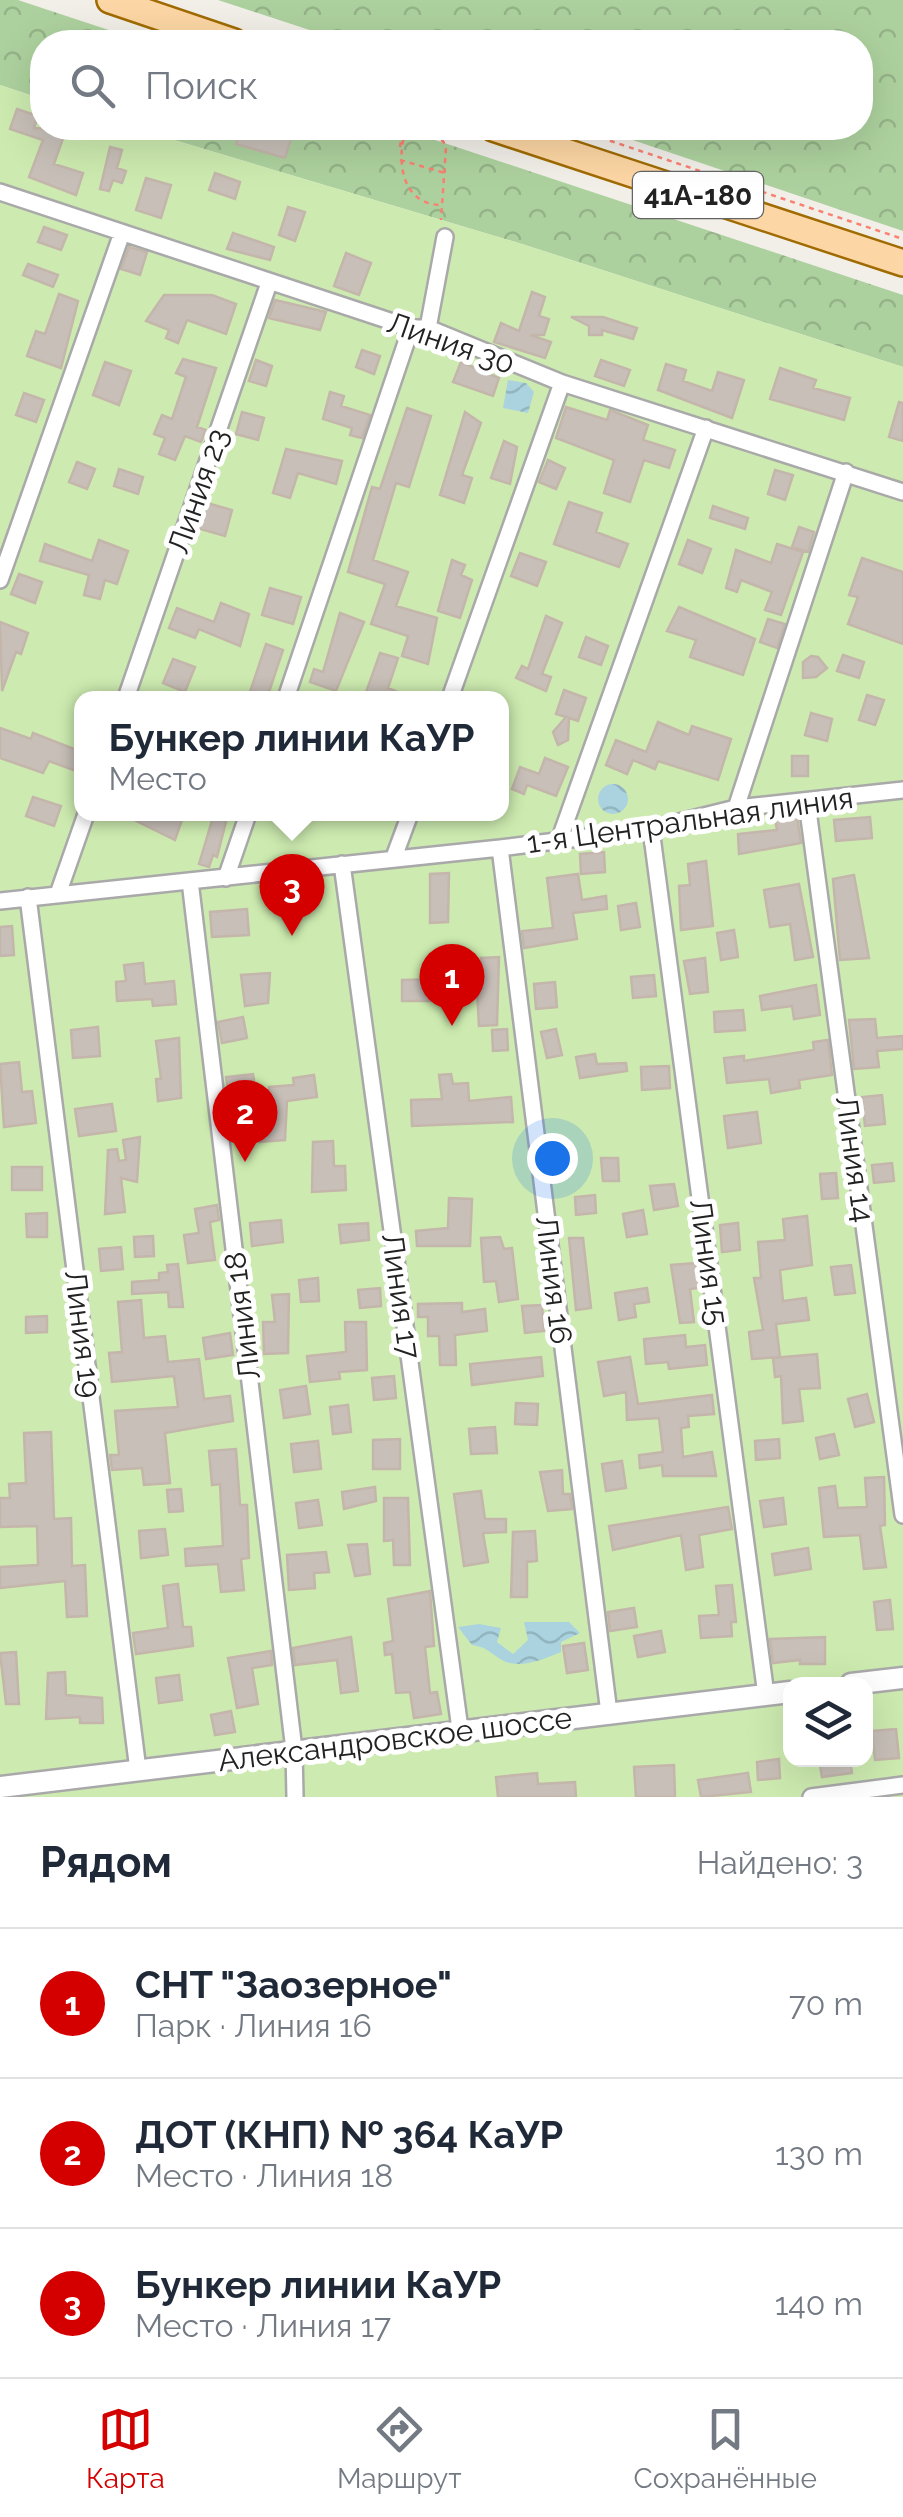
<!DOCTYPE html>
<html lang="ru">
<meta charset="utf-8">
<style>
body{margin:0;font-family:Raleway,sans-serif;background:#f6f6f7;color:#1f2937}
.controls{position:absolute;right:30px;bottom:30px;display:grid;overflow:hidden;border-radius:20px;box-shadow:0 10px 40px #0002}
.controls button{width:90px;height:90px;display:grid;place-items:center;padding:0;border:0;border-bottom:2px solid #e0e1e3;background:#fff;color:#1f2937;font:50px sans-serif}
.you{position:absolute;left:552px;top:1158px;width:35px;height:35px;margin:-25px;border:8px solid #fff;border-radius:50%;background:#1a73e8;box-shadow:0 0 0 15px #1a73e833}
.badge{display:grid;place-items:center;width:65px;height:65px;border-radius:50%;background:#d40000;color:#fff;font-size:32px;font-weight:700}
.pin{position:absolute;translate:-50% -82px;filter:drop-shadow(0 2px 5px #0008)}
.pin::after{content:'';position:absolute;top:52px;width:35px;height:30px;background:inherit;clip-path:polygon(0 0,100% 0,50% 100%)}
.popup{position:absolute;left:74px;top:691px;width:435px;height:130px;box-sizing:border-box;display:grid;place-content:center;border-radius:20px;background:#fff;filter:drop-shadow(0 2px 8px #0005);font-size:32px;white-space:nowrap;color:#747a83}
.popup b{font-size:38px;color:#1f2937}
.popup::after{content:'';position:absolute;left:50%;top:100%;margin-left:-20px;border:20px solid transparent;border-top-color:#fff}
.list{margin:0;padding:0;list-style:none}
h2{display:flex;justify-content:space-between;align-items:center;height:130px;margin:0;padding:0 40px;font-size:42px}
h2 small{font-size:32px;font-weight:400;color:#747a83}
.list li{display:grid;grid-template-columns:65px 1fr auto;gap:30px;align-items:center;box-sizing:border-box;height:150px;padding:0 40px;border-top:2px solid #e0e1e3}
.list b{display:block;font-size:38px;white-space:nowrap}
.list p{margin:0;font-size:32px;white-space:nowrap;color:#747a83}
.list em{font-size:32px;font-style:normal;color:#747a83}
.icon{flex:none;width:55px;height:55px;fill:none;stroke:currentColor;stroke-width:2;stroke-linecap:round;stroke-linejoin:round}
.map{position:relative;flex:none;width:903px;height:1797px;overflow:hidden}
.search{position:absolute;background:#fff;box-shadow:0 10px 40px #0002;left:30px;right:30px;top:30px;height:110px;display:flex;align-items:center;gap:25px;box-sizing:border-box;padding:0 35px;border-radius:40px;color:#747a83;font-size:38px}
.sheet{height:580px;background:#fff}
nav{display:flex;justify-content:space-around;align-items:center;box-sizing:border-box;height:140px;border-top:2px solid #e0e1e3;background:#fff;font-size:28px;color:#747a83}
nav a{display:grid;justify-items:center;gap:5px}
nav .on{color:#d40000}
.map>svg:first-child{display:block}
</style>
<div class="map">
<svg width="903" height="1797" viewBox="0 0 903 1797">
<defs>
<pattern id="forest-crowns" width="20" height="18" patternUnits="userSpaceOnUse" patternTransform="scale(2.5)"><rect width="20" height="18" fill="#add19e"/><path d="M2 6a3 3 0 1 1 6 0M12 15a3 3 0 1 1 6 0" fill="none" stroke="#95b388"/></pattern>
<pattern id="water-waves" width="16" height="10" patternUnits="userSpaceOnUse" patternTransform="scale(2.5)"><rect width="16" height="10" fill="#aad3df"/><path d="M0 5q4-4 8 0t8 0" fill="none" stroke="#92b5bf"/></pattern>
</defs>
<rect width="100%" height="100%" fill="#f2efe9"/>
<path fill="url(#forest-crowns)" d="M0 0H18L145 42H42V99L0 85Z
M218 0H903V231L597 128H860V42H346Z
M134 128H399L903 295V367L522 244Z"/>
<path fill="#cdebb0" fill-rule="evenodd" d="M0 85 42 99V128H134L522 244 903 367V1797H0ZM82 698H502V814H82ZM790 1684H866V1760H790Z"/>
<path fill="url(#water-waves)" d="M508 380 526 383 534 392 528 413 503 408Z
M598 799a15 15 0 1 1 30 0a15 15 0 1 1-30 0Z
M524 1622H569L580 1633 561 1642V1652C544 1659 519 1670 502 1660 490 1653 487 1647 472 1645L458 1627 479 1624 501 1628 497 1642 513 1654 528 1640Z"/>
<path fill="#c7bfb8" stroke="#c4b6ab" stroke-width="2.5" d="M17 109 38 116 34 128 66 130 54 164 83 173 76 195 29 177 43 140 10 129Z
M241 128 293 132 285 158 236 144Z
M110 147 122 150 117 168 126 171 122 183 113 180 109 191 100 189Z
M215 173 240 182 235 199 209 190Z
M146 178 171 185 161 218 136 210Z
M288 207 305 212 295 241 279 235Z
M44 227 67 235 61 250 38 242Z
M233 233 274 247 270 260 227 249Z
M129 247 147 252 140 275 121 269Z
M346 253 371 263 359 295 334 286Z
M28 264 58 275 53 287 23 275Z
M532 292 545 297 539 316 549 319 544 335H530L551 342 545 358 494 342 501 323 519 331Z
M59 294 78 301 61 368 27 356 36 331 45 334Z
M164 295H212L236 304 226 334 187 320 178 343 166 338 169 330 146 321Z
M275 300 326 312 320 330 269 318Z
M571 317H603L637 328 633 339 602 330V335H589V326Z
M362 350 380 356 374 374 356 367Z
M183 359 216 368 197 427 206 430 201 442 185 436 175 460 159 454 165 438 154 434 162 415 172 419 186 377 176 373Z
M256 360 272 366 266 386 249 381Z
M601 360 630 370 624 386 595 376Z
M105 362 131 371 119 405 93 395Z
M461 362 499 378 493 396 453 382Z
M666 364 686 370 683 381 712 391 718 372 744 380 732 418 658 390Z
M780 368 816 380 813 388 850 398 844 420 770 399Z
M330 392 344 396 341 406 370 415 362 438 350 435 352 428 323 419Z
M24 393 44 400 36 422 16 415Z
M899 402 903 403V441L889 437Z
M566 407 607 420 610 410 648 425 643 440 675 450 669 468 644 460 630 502 604 493 614 460 556 438Z
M407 408 431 416 409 487 396 483 373 560 408 572 396 606 437 618 428 664 402 656 408 636 371 624 385 584 348 572 372 487 380 489Z
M242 412 264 418 258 440 236 434Z
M465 412 481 423 462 475 472 478 464 503 440 495Z
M504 441 517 447 510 484 491 478Z
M286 449 342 461 336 484 298 473 290 498 273 493Z
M548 460 565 468 556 489 539 482Z
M77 462 95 469 87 489 69 482Z
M119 469 143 477 138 494 114 486Z
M775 470 793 475 785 500 768 494Z
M569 502 602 513 596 532 628 544 619 567 554 544Z
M207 503 232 510 225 536 200 529Z
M713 506 748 518 745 529 710 518Z
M799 527 814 532 808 552 792 547Z
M99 540 128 551 117 584 105 580 100 599 84 595 89 575 40 561 45 544 92 561Z
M688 540 711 549 702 573 679 564Z
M777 544 803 552 781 615 765 610 772 592 741 580 737 592 726 588 736 550 771 563Z
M520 553 546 562 537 586 511 576Z
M862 558 903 572V644L848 624 858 597 849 595Z
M452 560 465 565 461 575 472 580 460 618 438 611Z
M19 574 42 582 35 603 11 594Z
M270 588 301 597 293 624 262 615Z
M221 603 249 614 240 646 199 629 195 638 169 628 177 608 214 622Z
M679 607 755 639 743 675 690 657 696 640 667 631Z
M340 613 364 622 336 691 310 682 314 669 323 672Z
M546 616 562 623 542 674 551 677 546 691 516 678 522 666 528 669Z
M768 619 785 624 777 648 760 642Z
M0 622 28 633 21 654 16 652 2 691Z
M586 637 608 646 601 665 579 657Z
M266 644 283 650 267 698H248Z
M380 653 398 658 388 688 412 698H364Z
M843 655 864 662 859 678 837 671Z
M811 656 818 657 827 668 816 677 803 678V662Z
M173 659 195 667 185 692 163 683Z
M564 690 586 698 578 721 569 718 568 740 558 745 553 732 566 717 556 714Z
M867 695 884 700 875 725 859 720Z
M811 713 832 719 827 741 805 735Z
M658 722 689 735 692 726 731 739 718 780 658 761 655 769 633 760 627 774 606 765 616 740 646 752Z
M0 728 31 739 33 733 82 752 79 772 49 761 43 773 0 758Z
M792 756H808V776H792Z
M545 758 568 767 556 796 527 785 524 794 512 789 520 767 539 774Z
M33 797 61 806 54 826 26 816Z
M122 814H184L175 840Z
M214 814H228L217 857 213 855 209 867 199 864Z
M797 816 801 843 739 854 738 834 777 830 775 819Z
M870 817 872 838 836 841 834 820Z
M604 852 605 872 581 874 580 854Z
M706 861 713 926 681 930 679 886 690 885 688 864Z
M449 873 448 922 430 923V874Z
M578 874 582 900 606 896 607 909 573 913 577 939 524 948 522 931 553 928 547 878Z
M854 875 869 958 840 960 833 879Z
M799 884 813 957 795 960 790 924 770 927 764 890Z
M636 903 640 927 621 930 618 906Z
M247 909 249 935 212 937 210 912Z
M12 926 14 955 0 956V927Z
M734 930 738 957 721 960 717 933Z
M499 957 497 1025 479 1026 477 991 437 993V1001H402V980L482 978 481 958Z
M705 958 708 992 690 994 684 961Z
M143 963 145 984 174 981 176 1004 153 1006 152 999 117 1001 116 982 126 981 124 965Z
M270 973 268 1003 245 1006 241 975Z
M654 975 656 996 633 998 631 977Z
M555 982 557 1007 536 1009 534 984Z
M816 985 820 1015 794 1019 792 1006 762 1010 760 996Z
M743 1010 745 1030 715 1032 714 1012Z
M243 1017 247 1038 222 1043 218 1022Z
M875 1019 877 1038 903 1036V1049L877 1051 879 1067 854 1069 849 1020Z
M98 1027 100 1056 73 1058 71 1030Z
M507 1029 508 1050 493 1051 492 1030Z
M556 1029 562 1055 547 1058 541 1032Z
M179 1038 181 1098 158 1101 156 1079H161L156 1041Z
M828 1040 832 1075 799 1080 800 1088 771 1093 769 1079 727 1083 724 1058 744 1056V1061L814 1050 813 1042Z
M595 1054 597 1064 626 1063 627 1071 580 1078 576 1057Z
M19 1062 22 1092 32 1091 36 1123 4 1127 0 1064Z
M669 1066 670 1088 642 1090 641 1067Z
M253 1074 256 1093 229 1097 226 1077Z
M451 1074 453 1084 468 1083 469 1101 511 1097 513 1122 412 1126 411 1100 442 1099 439 1075Z
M314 1075 317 1097 287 1101 285 1140 260 1142 259 1120 272 1119 269 1087 294 1085 293 1078Z
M882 1095 885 1124 865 1126 862 1097Z
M112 1104 116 1131 79 1136 75 1109Z
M757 1112 761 1143 728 1148 724 1116Z
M140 1137 137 1182 121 1178 125 1212 105 1214 108 1150 117 1149 119 1161 126 1160 123 1140Z
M333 1141 334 1166H345L346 1190 312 1192 313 1142Z
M601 1158H618L619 1181H603Z
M892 1163 894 1181 874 1183 872 1165Z
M12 1167H42V1190H12Z
M836 1173 838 1198 822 1199 820 1174Z
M674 1184 678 1206 654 1210 650 1186Z
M595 1195 596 1213 576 1215 575 1197Z
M449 1198 472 1199 470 1246H417L416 1231 448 1228Z
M217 1205 219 1220 210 1222 215 1260 188 1263 184 1235 199 1233 195 1209Z
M643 1210 647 1234 627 1237 623 1214Z
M47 1213V1237H27L26 1214Z
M807 1216 812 1265 780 1270 783 1301 806 1298 809 1320 776 1324 780 1357 752 1359 749 1332 763 1330 754 1278H761L758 1242 785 1240 783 1219Z
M281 1220 283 1242 252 1246 250 1223Z
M368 1223 369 1240 341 1243 339 1225Z
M738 1223 740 1250 722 1252 720 1225Z
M153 1236 154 1256 135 1257 134 1237Z
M500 1237 504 1249 512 1248 518 1299 499 1302 496 1281 484 1282 481 1238Z
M569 1238H583L591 1308 576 1310Z
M121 1247 123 1269 101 1271 99 1249Z
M696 1263 699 1288 690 1289 694 1322 680 1323 671 1265Z
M178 1264 183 1307H169L168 1292 132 1294V1282L159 1280V1273L168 1272 167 1265Z
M851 1265 855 1293 835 1295 831 1267Z
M318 1278 319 1301 301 1302 299 1280Z
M380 1288 381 1306 360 1308 358 1290Z
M647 1288 649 1302 634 1304 636 1317 619 1320 615 1293Z
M289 1294 288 1353 264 1354 263 1322H275L272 1295Z
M141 1300 144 1338 165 1336 168 1362 199 1359 204 1399 230 1396 233 1421 165 1433 170 1483 144 1485 142 1468 112 1470 110 1455H119L115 1411 178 1407 174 1376 112 1382 109 1353 122 1352 118 1302Z
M462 1303V1312L485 1309 487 1331 455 1335 456 1365H440L439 1336H428V1317H418V1304Z
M542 1305 544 1331 525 1333 522 1306Z
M47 1316V1332L26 1333V1317Z
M345 1322H366L367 1370 339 1372 340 1379 310 1382 307 1356 346 1352Z
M230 1333 233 1355 206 1359 203 1338Z
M685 1335 686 1347 705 1345 707 1365 669 1369 668 1362 646 1364 644 1339Z
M817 1354 820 1388 799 1389 803 1421 783 1423 781 1376 775 1377 773 1358Z
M541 1357 543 1376 472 1385 470 1364Z
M630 1357 638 1404 712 1395 714 1414 688 1416 689 1427 681 1428 683 1457 712 1452 716 1476H663L662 1465 640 1468 639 1455 663 1452 659 1418 627 1420 626 1392 604 1396 598 1362Z
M394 1376 396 1398 374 1400 372 1378Z
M306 1386 310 1414 284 1418 280 1390Z
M867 1394 874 1422 855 1427 848 1399Z
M516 1403 538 1404 537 1425 515 1424Z
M348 1405 351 1432 333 1434 330 1407Z
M495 1427 497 1453 471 1454 469 1429Z
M51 1432 54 1519 71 1518 72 1566 85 1565 87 1616 67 1617 65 1581 0 1588V1567L38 1565 37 1526 0 1527V1498H10L9 1484 26 1483 24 1433Z
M834 1434 839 1455 820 1459 816 1438Z
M400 1439V1469H373V1440Z
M779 1439 780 1458 756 1460 755 1441Z
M318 1441 321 1469 294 1472 291 1444Z
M236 1449 240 1505H247L249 1558 241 1559 244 1590 221 1592 218 1564 186 1566 185 1549 223 1546 220 1484 212 1485 209 1451Z
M622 1461 626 1488 606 1491 602 1464Z
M562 1470 563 1494H570L572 1509 548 1511 540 1472Z
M884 1477 885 1525 880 1526 886 1567 864 1569 860 1535 824 1537 819 1488 835 1486 838 1508 867 1507 865 1478Z
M375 1487 376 1501 344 1509 342 1492Z
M181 1489 183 1511 169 1512 167 1490Z
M481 1491 485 1519H506V1532L483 1533 488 1562 464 1566 454 1494Z
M384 1498H408L410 1565H394L393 1540 384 1541Z
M783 1498 786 1524 764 1527 760 1501Z
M318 1500 322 1525 299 1528 296 1503Z
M728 1507 732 1529 699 1535 703 1567 686 1570 681 1535 613 1550 609 1526Z
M165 1529 168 1555 141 1558 139 1531Z
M535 1531 537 1561 527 1562V1597H511L513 1532Z
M367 1544 370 1574 355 1576 348 1545Z
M808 1548 811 1569 775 1575 772 1554Z
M326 1552 329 1572 314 1573 315 1588 289 1590 287 1555Z
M178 1584 183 1627H191L193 1646 136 1654 133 1633 168 1628 163 1586Z
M732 1585 736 1622H731L732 1636 701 1638 699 1616 719 1615 716 1586Z
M430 1591 434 1646 425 1647 430 1693 437 1692 441 1714 414 1718 410 1692 396 1693 392 1654 385 1655 384 1643 393 1641 388 1599Z
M890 1600 893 1629 877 1630 874 1602Z
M634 1608 637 1627 610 1631 608 1612Z
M661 1631 665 1652 638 1657 634 1636Z
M351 1637 358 1691 341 1693 337 1660 295 1665 293 1648Z
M825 1637V1664H800V1660L773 1663 770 1639Z
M584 1643 588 1670 567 1673 563 1646Z
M271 1651 272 1665 252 1668 258 1704 237 1708 228 1658Z
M16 1652 19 1704H6L0 1653Z
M65 1672 66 1695 102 1698 103 1723H80V1717L46 1719 48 1673Z
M179 1675 182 1700 159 1703 156 1678Z
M231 1711 235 1732 215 1735 211 1715Z
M896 1729 899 1758 875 1760 872 1731Z
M779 1759 780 1778 758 1780 757 1762Z
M819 1760H850L852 1773 822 1777Z
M674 1765 675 1797H636L634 1767Z
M537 1773 538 1784 575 1782 576 1797H498L496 1777Z
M748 1773 751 1792 701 1797 698 1780Z"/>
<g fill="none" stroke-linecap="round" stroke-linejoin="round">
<defs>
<path id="minor" d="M0 192 411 328H428L562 383 903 492
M428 328 445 237
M0 580 122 233
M126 698 269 283
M286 698 411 328
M450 698 562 383
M807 803 903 1515
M736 808 846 472
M651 829 766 1695
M560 838 706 428
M500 848 609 1713
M394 857 410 814
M342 864 460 1729
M226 878 248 814
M190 881 294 1750 295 1797
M58 894 86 814
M28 897 138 1770
M0 901 500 848 651 829 736 808 903 790
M811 1797 903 1785"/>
<path id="tertiary" d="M851 1684 903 1678
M0 1787 790 1692"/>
<path id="primary" d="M110 0 234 42
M493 128 903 263"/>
</defs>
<use href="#minor" stroke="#a9a9a9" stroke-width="20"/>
<use href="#tertiary" stroke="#a9a9a9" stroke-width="25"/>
<use href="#primary" stroke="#a06b00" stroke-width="30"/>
<path stroke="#fa8072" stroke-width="2.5" stroke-dasharray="5 5" stroke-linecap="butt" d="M300 34 323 42
M403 128 443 141 446 147 441 220
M572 128 903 239
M406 130C396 159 401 203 439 205
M400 147 403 128
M400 160 445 173"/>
<use href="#minor" stroke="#fff" stroke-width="15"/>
<use href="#tertiary" stroke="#fff" stroke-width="20"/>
<use href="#primary" stroke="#fcd6a4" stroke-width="25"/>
</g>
<g text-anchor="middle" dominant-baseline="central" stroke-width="10" stroke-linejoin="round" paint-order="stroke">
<rect fill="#fff" stroke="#646464" stroke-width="2.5" x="633" y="172" width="130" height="46" rx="8"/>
<g font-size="28" font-weight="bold" fill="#222">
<text x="698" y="195">41А-180</text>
</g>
<g font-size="30" fill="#222" stroke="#fff">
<text transform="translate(451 343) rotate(19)">Линия 30</text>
<text transform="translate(198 491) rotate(-71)">Линия 23</text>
<text transform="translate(690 820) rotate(-8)">1-я Центральная линия</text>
<text transform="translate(855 1159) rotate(82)">Линия 14</text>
<text transform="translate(709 1262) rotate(82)">Линия 15</text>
<text transform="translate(554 1280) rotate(83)">Линия 16</text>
<text transform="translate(401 1296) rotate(82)">Линия 17</text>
<text transform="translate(242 1316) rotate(-97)">Линия 18</text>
<text transform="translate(83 1334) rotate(83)">Линия 19</text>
<text transform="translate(395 1739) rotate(-7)">Александровское шоссе</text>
</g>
</g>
</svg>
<div class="controls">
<button><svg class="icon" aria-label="layers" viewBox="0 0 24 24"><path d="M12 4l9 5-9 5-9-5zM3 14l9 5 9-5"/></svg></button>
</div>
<div class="you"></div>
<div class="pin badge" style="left:452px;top:1026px">1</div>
<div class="pin badge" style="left:245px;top:1162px">2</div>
<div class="pin badge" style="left:292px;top:936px">3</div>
<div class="popup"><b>Бункер линии КаУР</b>Место</div>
<div class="search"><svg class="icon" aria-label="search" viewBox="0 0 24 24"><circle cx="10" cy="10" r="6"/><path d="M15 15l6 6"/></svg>Поиск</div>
</div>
<section class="sheet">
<h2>Рядом<small>Найдено: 3</small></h2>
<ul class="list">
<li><span class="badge">1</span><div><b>СНТ &quot;Заозерное&quot;</b><p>Парк · Линия 16</p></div><em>70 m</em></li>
<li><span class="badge">2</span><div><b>ДОТ (КНП) № 364 КаУР</b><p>Место · Линия 18</p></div><em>130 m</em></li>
<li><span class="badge">3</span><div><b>Бункер линии КаУР</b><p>Место · Линия 17</p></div><em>140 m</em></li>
</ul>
</section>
<nav>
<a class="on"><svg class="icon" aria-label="map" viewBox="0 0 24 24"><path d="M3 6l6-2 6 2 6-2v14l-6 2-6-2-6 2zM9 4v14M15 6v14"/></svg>Карта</a>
<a><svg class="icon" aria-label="directions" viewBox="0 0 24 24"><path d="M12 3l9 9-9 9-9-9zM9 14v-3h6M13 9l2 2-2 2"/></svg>Маршрут</a>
<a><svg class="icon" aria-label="saved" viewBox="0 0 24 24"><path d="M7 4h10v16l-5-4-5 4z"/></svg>Сохранённые</a>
</nav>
